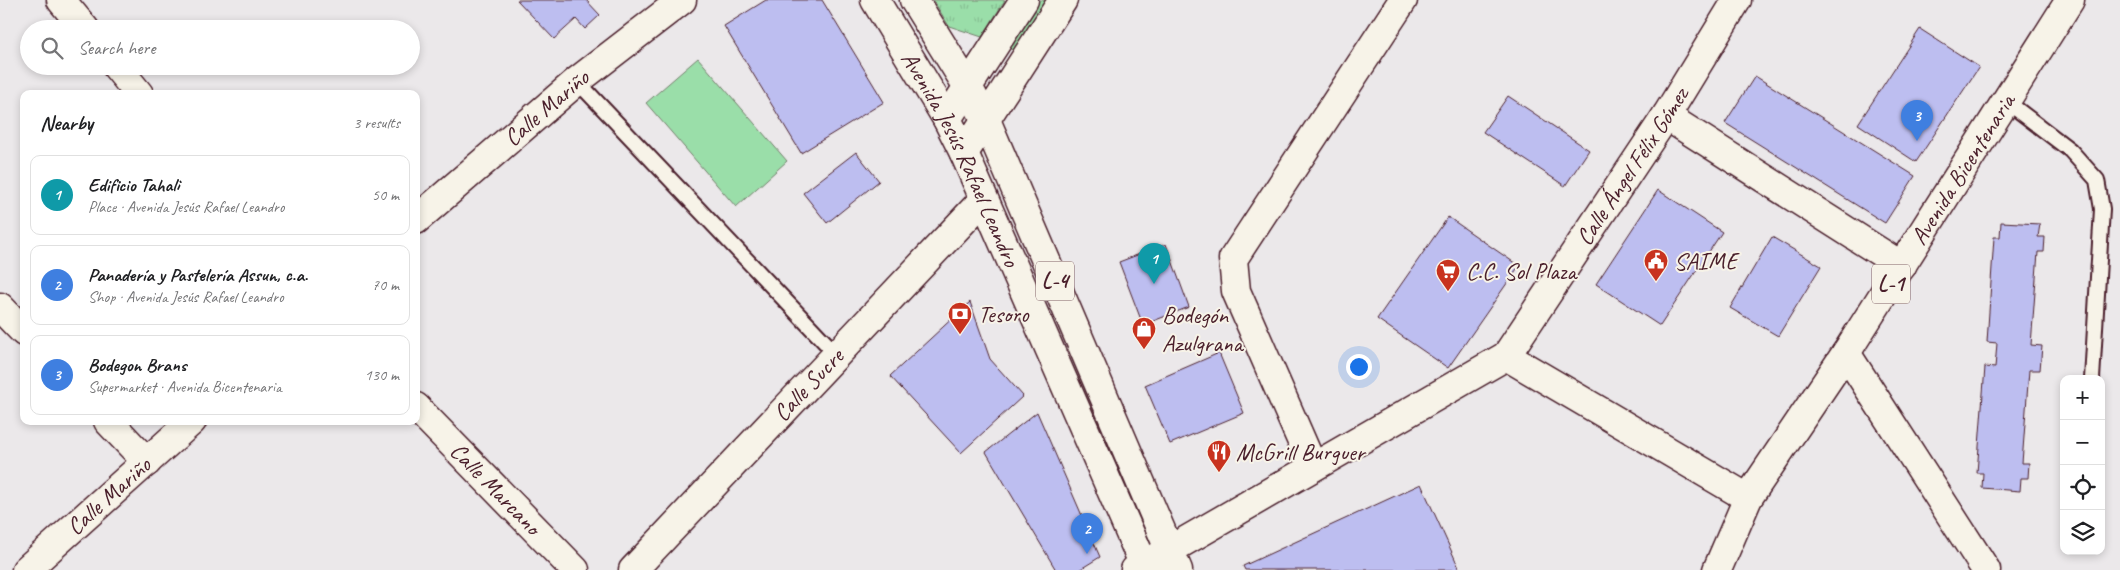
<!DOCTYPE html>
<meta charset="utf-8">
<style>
body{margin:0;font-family:Caveat,sans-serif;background:#f2f2f2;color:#202124}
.controls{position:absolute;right:15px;bottom:15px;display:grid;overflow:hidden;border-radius:10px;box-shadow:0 2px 8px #0003}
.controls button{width:45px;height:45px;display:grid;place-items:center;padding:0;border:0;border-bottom:1px solid #e0e0e0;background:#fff;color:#202124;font:25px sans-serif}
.you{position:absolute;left:1358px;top:366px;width:18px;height:18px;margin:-12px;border:4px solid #fff;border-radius:50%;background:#1a73e8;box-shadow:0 0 0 8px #1a73e833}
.badge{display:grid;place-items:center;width:32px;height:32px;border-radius:50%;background:#0b8043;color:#fff;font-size:16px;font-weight:700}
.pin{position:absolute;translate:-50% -41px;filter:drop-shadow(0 1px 2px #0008)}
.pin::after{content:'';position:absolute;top:26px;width:18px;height:15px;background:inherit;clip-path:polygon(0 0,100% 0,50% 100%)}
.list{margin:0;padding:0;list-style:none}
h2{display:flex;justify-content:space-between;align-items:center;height:65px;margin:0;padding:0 20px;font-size:21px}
h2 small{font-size:16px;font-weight:400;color:#757577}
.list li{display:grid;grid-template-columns:32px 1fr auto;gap:15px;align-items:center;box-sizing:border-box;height:80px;margin:0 10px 10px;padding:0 10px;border:1px solid #e0e0e0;border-radius:10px}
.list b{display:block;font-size:19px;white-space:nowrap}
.list p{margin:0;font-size:16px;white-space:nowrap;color:#757577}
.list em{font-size:16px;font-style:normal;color:#757577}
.icon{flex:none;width:28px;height:28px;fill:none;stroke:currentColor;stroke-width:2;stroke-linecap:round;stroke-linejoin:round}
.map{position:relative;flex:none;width:2120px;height:570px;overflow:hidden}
.search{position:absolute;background:#fff;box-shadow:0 2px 8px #0003;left:20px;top:20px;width:400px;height:55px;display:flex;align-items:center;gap:12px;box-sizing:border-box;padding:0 18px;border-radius:28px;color:#757577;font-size:19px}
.panel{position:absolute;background:#fff;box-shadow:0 2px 8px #0003;left:20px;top:90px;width:400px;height:335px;border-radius:10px}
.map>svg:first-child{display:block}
</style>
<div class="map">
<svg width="2120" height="570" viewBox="0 0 2120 570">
<defs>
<pattern id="grass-tufts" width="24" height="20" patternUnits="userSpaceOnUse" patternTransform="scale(1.25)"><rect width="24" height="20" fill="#9adea9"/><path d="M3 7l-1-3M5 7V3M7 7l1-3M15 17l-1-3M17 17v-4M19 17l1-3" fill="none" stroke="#86be92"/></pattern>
</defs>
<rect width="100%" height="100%" fill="#ebe8ea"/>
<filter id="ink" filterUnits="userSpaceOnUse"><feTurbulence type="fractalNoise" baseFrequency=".02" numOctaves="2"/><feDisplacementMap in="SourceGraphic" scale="10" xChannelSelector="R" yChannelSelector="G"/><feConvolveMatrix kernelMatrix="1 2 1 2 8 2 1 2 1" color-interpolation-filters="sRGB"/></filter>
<g filter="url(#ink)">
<path fill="url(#grass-tufts)" stroke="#727e6a" d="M933 0H1005L982 37 949 26Z
M1039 0H1051L1018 53 1009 48Z"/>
<path fill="#9adea9" stroke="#727e6a" d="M698 58 787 161 736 207 646 103Z"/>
<path fill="#bdbef0" stroke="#4a1f2b" d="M517 0H586L600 15 585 29 576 19 554 39Z
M766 0H822L884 102 801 153 724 26Z
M1920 29 1979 67 1916 162 1858 124Z
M1755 76 1915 176 1885 223 1725 123Z
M1508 96 1589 150 1565 186 1483 132Z
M856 152 879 181 827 223 803 193Z
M1658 190 1722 232 1660 326 1596 284Z
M1448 217 1519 266 1448 368 1377 319Z
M2001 222 2040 224 2038 237H2045L2044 252H2038L2031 345 2042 346 2040 370H2029L2022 463H2029L2028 478H2021L2020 491 1982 488 1983 473H1977L1985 367 1995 368 1997 343 1987 342 1994 237H2000Z
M1772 237 1821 266 1778 336 1730 308Z
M1166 244 1189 307 1143 325 1119 262Z
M970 302 990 359 1023 396 961 453 890 376Z
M1219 353 1244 413 1170 444 1145 385Z
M1037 412 1100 557 1079 570H1056L986 452Z
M1421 484 1460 570H1245L1243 566Z"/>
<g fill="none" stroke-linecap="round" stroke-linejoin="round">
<defs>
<path id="lane" d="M577 81 837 355
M2006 101 2070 150 2097 180 2102 209 2092 379"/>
<g id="street">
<path d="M61 0 85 29"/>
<path d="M116 66 139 94"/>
<path d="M1666 116 1902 266"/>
<path d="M947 119 1024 0"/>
<path d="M964 153 1063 0"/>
<path id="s1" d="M416 220 577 81 682 0"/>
<path d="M0 307 24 332"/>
<path d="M1846 353 1986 570"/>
<path d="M1506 356 1748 498"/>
<path id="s2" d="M416 407 575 570"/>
<path d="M108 421 147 462"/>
<path d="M1313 467 1236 291 1233 259 1403 0"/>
<path id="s3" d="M26 570 192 421"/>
<path id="s4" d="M633 570 983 200"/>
<path id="s5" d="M1135 570 1506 356 1666 116 1737 0"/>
</g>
<g id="primary">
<path id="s6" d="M875 0 947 119 964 153 1146 570"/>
<path d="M914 0 968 87 986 120 1178 570"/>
<path id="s7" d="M1717 570 1748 498 1846 353 2070 0"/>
</g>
</defs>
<use href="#lane" stroke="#4a1f2b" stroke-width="18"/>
<use href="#street" stroke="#4a1f2b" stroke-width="31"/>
<use href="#primary" stroke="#4a1f2b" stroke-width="31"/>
<use href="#lane" stroke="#f7f3e8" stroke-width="14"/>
<use href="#street" stroke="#f7f3e8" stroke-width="28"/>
<use href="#primary" stroke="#f7f3e8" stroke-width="28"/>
</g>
</g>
<defs>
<symbol id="civic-pin" viewBox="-11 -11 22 30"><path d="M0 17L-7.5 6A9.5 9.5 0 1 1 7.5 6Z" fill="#c8321e" stroke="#f7f3e8"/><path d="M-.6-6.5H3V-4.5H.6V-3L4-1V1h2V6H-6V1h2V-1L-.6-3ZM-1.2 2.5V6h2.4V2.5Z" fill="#fff"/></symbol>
<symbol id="supermarket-pin" viewBox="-11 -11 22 30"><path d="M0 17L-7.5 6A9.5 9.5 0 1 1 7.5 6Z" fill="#c8321e" stroke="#f7f3e8"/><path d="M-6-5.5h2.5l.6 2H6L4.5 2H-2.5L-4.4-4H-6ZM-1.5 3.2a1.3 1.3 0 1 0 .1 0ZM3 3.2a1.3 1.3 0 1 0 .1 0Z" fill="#fff"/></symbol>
<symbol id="bank-pin" viewBox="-11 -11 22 30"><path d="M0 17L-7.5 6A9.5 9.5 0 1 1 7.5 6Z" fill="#c8321e" stroke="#f7f3e8"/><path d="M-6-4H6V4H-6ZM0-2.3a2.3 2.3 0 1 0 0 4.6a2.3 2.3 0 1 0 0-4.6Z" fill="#fff"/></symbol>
<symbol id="shop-pin" viewBox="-11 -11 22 30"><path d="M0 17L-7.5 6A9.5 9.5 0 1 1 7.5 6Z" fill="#c8321e" stroke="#f7f3e8"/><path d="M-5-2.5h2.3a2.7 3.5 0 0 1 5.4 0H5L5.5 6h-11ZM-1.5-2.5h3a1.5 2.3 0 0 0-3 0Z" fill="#fff"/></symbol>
<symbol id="restaurant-pin" viewBox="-11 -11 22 30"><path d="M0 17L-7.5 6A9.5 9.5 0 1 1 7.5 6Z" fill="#c8321e" stroke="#f7f3e8"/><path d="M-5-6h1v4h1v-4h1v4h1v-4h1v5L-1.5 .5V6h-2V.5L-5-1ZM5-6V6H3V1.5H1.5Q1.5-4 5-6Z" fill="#fff"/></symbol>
</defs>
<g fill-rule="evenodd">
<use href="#civic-pin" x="1642" y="247" width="28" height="38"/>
<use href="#supermarket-pin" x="1434" y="257" width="28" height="38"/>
<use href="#bank-pin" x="946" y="300" width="28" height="38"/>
<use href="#shop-pin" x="1130" y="315" width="28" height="38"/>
<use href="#restaurant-pin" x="1205" y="438" width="28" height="38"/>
</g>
<g text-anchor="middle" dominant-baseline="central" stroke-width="4" stroke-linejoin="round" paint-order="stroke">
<g fill="#f7f3e8" stroke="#7e5f64" stroke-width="1">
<rect x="1036" y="261.5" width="38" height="39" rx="4"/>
<rect x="1872" y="264.5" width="38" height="39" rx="4"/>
</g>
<g font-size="22" font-weight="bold" fill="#4a1f2b">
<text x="1055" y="281">L-4</text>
<text x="1891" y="284">L-1</text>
</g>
<g font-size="24" fill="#4a1f2b" stroke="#f7f3e8">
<text stroke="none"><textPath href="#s1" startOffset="172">Calle Mariño</textPath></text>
<text stroke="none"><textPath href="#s6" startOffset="181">Avenida Jesús Rafael Leandro</textPath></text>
<text stroke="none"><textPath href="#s5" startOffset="656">Calle Ángel Félix Gómez</textPath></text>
<text stroke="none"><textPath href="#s7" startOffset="471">Avenida Bicentenaria</textPath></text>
<text stroke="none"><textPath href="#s4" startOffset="255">Calle Sucre</textPath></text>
<text stroke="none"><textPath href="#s2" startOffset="114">Calle Marcano</textPath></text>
<text stroke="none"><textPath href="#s3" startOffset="111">Calle Mariño</textPath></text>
</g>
<g font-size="24" fill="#4a1f2b" stroke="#f7f3e8" text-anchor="start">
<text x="1674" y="261">SAIME</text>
<text x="1466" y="271">C.C. Sol Plaza</text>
<text x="978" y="314">Tesoro</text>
<text x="1162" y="315">Bodegón<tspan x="1162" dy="28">Azulgrana</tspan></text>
<text x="1236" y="452">McGrill Burguer</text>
</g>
</g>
</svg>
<div class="controls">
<button>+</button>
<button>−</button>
<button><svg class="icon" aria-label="locate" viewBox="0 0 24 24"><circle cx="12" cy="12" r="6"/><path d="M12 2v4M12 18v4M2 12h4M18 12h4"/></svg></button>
<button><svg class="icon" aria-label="layers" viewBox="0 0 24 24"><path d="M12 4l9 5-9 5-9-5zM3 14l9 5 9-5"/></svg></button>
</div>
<div class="you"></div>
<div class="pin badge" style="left:1154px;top:284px;background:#0f9aa8">1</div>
<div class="pin badge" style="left:1087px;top:554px;background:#3f7fe0">2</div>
<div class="pin badge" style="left:1917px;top:141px;background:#3f7fe0">3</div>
<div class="search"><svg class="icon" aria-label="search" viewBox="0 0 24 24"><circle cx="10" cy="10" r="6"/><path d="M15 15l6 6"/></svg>Search here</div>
<section class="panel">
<h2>Nearby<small>3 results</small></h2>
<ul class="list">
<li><span class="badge" style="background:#0f9aa8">1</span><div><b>Edificio Tahali</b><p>Place · Avenida Jesús Rafael Leandro</p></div><em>50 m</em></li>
<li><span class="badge" style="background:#3f7fe0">2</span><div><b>Panadería y Pastelería Assun, c.a.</b><p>Shop · Avenida Jesús Rafael Leandro</p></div><em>70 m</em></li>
<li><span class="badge" style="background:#3f7fe0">3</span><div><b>Bodegon Brans</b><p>Supermarket · Avenida Bicentenaria</p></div><em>130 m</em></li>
</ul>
</section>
</div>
